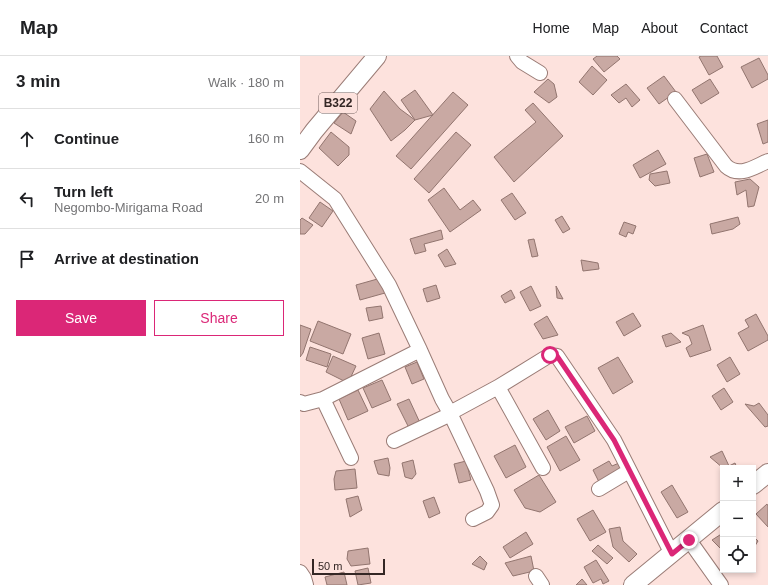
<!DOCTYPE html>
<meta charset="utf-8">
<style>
body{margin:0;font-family:Arial,sans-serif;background:#f2f2f2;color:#202124}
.controls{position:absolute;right:12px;bottom:12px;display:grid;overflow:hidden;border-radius:0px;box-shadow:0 2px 6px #0003}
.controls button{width:36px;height:36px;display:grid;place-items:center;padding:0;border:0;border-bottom:1px solid #e0e0e0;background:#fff;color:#202124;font:20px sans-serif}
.scale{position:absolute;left:12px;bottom:10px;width:73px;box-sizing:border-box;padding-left:4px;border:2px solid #342725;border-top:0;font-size:11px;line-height:14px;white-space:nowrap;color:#342725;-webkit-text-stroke:3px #fde2dd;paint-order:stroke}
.stop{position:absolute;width:12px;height:12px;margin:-9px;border:3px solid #db2777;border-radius:50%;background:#fff}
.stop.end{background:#db2777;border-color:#fff;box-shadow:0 1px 4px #0008}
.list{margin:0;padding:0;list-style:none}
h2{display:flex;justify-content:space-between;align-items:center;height:52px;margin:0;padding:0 16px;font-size:17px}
h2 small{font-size:13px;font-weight:400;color:#757577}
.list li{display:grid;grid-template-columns:26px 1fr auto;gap:12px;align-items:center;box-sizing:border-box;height:60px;padding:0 16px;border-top:1px solid #e0e0e0}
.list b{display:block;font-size:15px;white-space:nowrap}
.list p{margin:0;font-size:13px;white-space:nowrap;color:#757577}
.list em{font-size:13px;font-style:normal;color:#757577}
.actions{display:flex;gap:8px;padding:12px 16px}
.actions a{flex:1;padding:9px 0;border:1px solid #db2777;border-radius:0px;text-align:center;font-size:14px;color:#db2777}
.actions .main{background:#db2777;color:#fff}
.icon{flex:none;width:22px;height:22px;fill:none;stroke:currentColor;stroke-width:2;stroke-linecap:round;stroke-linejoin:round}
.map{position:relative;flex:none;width:468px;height:529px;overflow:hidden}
header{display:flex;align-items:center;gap:24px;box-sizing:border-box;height:56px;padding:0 20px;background:#fff;border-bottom:1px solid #e0e0e0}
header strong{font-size:19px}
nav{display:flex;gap:22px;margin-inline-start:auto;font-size:14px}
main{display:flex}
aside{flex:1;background:#fff}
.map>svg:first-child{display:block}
</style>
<header>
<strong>Map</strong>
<nav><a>Home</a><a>Map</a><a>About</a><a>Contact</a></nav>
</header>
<main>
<aside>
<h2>3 min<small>Walk · 180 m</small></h2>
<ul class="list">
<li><svg class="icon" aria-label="ahead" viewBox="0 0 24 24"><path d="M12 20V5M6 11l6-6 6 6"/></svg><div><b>Continue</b></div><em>160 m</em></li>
<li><svg class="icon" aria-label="left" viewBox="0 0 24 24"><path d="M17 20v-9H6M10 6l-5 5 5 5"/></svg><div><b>Turn left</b><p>Negombo-Mirigama Road</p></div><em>20 m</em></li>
<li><svg class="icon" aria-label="arrive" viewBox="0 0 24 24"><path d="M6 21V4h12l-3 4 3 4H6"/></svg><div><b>Arrive at destination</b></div></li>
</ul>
<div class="actions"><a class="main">Save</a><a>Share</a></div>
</aside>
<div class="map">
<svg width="468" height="529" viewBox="0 0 468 529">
<rect width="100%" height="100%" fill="#fde2dd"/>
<path fill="#c9a9a3" stroke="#92756f" d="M297 0H317L320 3 304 16 293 3Z
M401 0H417L423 11 409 19 399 1Z
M459 2 468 19V23L452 32 441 11Z
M292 10 307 24 293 39 279 26Z
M364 20 376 36 359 48 347 32Z
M248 23 254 28 257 41 249 47 234 36Z
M410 23 419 37 401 48 392 34Z
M326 28 340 44 332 51 326 42 319 47 311 39Z
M115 34 133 59 115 64 101 44Z
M84 35 100 53 115 64 105 74 91 85 70 53Z
M153 36 168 49 111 113 96 100Z
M233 47 263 80 214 126 194 101 236 66 225 54Z
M43 56 56 65 51 78 34 67Z
M468 64V86L463 88 457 68Z
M31 76 49 91V99L38 110 19 92Z
M156 76 171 89 129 137 114 123Z
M358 94 366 108 340 122 333 109Z
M407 98 414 116 400 121 394 102Z
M367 115 370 127 355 130 349 124 350 118Z
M450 123 459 131 454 150 448 151 446 134 437 139 435 126Z
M144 132 160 154 173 144 181 154 150 176 128 144Z
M212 137 226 157 215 164 201 144Z
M20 146 33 155 22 171 9 162Z
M262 160 270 173 263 177 255 164Z
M438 161 440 168 433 173 412 178 410 168Z
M2 162 13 169 5 178H0V164Z
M324 166 336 170 333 178 328 176 326 181 319 178Z
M141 174 143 183 124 188 126 195 115 198 110 183Z
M234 183 238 200 232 201 228 184Z
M147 193 156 208 145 211 138 199Z
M281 204 298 207 299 213 283 215Z
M81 222 85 237 60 244 56 229Z
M136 229 140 242 127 246 123 233Z
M231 230 241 250 230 255 220 236Z
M256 230 263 243 257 242Z
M211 234 215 242 205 247 201 240Z
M81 250 83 262 69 265 66 252Z
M333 257 341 270 324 280 316 266Z
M456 258 468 280V284L448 295 438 277 449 271 445 264Z
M247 260 258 279 243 283 234 268Z
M18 265 51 278 43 298 10 285Z
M0 269 11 273 3 297 0 301Z
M403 269 411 294 390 301 386 292 392 288 389 280 382 277Z
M79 277 85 298 68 303 62 282Z
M371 277 381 286 366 291 362 280Z
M10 291 31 298 27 311 6 304Z
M33 300 56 310 48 327 26 316Z
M318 301 333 326 313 338 298 312Z
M430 301 440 318 427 326 417 309Z
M117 306 124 323 112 328 105 311Z
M82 324 91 344 72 352 63 332Z
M424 332 433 346 421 354 412 340Z
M58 334 68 355 48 364 39 343Z
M109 343 121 369 110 374 97 348Z
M459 347 468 359V370L465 371 445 348 454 350Z
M248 354 260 375 246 384 233 363Z
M287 360 295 375 274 387 265 371Z
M266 380 280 404 260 415 247 391Z
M215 389 226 411 206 422 194 400Z
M422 395 429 410 435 407 437 412H423L410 401Z
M88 402 90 412 89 420 78 418 74 405Z
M113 404 116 418 112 423 105 421 102 407Z
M166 405 171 424 159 427 154 408Z
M309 405 312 410 319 407 324 416 300 428 293 414Z
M55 413 57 432 35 434 34 423 36 415Z
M239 419 256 446 240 456 225 452 214 434Z
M372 429 388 456 377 462 361 436Z
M58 440 62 454 50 461 46 443Z
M134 441 140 457 129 462 123 445Z
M467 448 468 450V471L456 458Z
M293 454 306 476 290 485 277 463Z
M320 471 323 485 337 498 329 506 313 491 309 473Z
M226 476 233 488 210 502 203 491Z
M423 477V495L412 484Z
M453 480 458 485 453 493Z
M298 489 313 502 307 508 292 495Z
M68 492 70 508 51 510 47 503 48 495Z
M180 500 187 507 184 514 172 508Z
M231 500 234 515 213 520 205 507Z
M296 504 309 525 303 528 301 523 293 527 284 511Z
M68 512 71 527 58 529 55 515Z
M44 516 47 529H27L25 521Z
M282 523 287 529H276Z"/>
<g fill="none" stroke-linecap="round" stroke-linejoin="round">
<defs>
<path id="minor" d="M217 0 222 6 240 17
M375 43 426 110C439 122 454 111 468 105
M0 115 35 143 89 229 120 294
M198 331 243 412
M23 343 51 402
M0 346 4 348 23 343 120 294 142 343 150 357 198 331 250 299 257 300 314 384 372 498
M150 357 187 435 192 449 187 456 173 463
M94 385 151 358
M299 433 329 415
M389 484 421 529
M0 516 4 522 6 529
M236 520 242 529"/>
<path id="major" d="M0 94 14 75 77 0
M453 429 468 417
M333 529 423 455"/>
</defs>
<use href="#minor" stroke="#9a7c76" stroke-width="16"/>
<use href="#major" stroke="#9a7c76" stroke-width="20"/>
<use href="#minor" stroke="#fff" stroke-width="14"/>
<use href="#major" stroke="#fff" stroke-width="18"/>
</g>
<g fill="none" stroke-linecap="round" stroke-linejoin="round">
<path stroke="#db2777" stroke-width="5" d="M250 299 257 300 314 384 372 498 389 484"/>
</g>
<g text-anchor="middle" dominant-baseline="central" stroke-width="3" stroke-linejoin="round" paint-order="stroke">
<rect fill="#fde2dd" stroke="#705f5c" stroke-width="1" x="19" y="37" width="38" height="20" rx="3"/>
<g font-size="12" font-weight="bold" fill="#342725">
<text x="38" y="47">B322</text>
</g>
</g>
</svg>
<div class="controls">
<button>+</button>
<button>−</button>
<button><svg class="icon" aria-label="locate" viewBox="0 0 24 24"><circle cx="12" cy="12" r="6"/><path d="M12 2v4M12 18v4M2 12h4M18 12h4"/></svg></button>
</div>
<div class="scale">50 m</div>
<div class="stop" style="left:250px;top:299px"></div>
<div class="stop end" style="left:389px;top:484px"></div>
</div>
</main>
